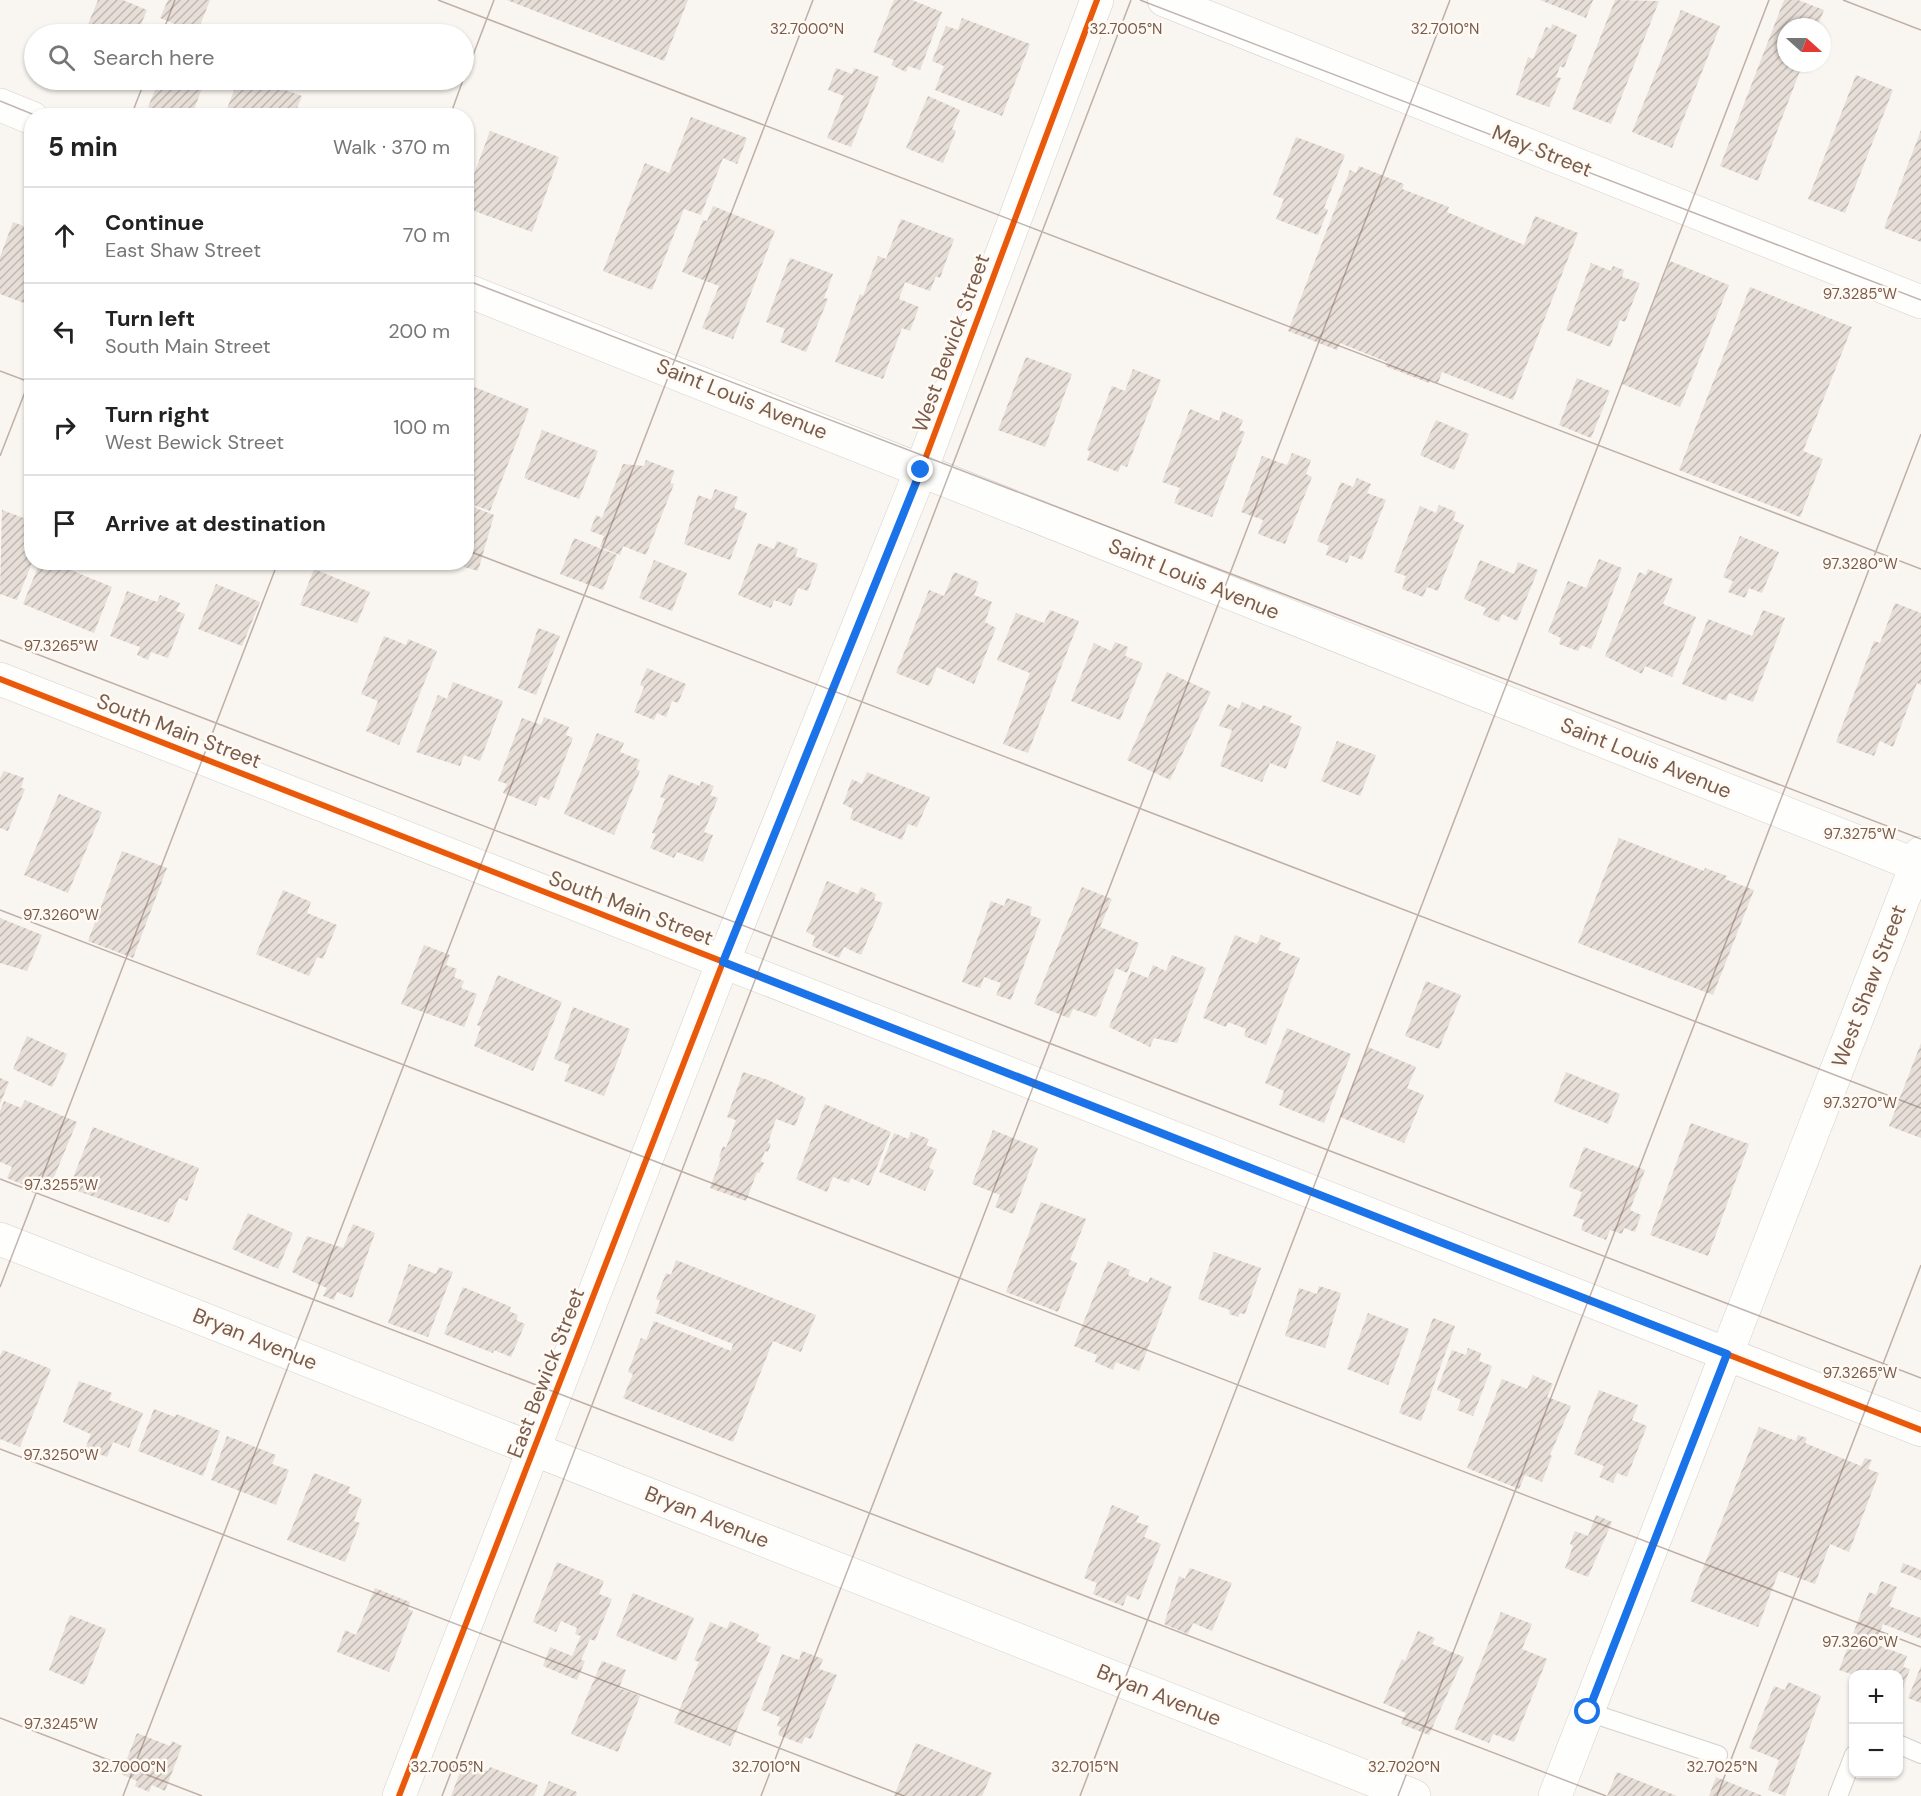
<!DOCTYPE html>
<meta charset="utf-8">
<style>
body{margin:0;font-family:"DM Sans",sans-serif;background:#f6f6f6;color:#222}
.controls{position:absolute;right:18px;bottom:18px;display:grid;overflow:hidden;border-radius:12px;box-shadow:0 2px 4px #0004}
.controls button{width:54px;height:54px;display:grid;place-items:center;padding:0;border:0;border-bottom:2px solid #e0e0e0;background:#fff;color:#222;font:30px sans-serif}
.compass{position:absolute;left:1777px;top:18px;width:54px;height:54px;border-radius:50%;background:#fff;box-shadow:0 2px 4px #0004;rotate:111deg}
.stop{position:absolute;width:18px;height:18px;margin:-14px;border:4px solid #1a73e8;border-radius:50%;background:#fff}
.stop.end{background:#1a73e8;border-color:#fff;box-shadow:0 2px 6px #0008}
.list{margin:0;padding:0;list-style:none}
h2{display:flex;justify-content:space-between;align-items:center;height:78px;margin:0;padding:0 24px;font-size:26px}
h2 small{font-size:20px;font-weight:400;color:#767676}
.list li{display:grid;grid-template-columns:39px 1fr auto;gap:18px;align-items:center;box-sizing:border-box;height:96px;padding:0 24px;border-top:2px solid #e0e0e0}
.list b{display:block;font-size:22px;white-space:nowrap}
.list p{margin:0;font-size:20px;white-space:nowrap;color:#767676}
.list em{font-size:20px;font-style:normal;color:#767676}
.icon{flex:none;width:33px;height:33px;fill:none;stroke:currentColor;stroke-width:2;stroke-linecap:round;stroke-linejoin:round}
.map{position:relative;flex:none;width:1921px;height:1796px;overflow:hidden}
.search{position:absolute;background:#fff;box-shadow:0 2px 4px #0004;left:24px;top:24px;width:450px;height:66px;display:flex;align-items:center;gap:15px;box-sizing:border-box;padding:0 21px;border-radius:33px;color:#767676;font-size:22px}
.panel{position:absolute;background:#fff;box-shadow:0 2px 4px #0004;left:24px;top:108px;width:450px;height:462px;border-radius:24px}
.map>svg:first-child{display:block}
</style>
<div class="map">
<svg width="1921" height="1796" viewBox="0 0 1921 1796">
<defs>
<pattern id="building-hatch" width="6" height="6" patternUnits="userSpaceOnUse" patternTransform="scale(1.5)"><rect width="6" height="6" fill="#e6ded7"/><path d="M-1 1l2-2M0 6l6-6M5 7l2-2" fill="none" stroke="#bfb7b1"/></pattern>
</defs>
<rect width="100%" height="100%" fill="#f9f5f0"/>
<path fill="url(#building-hatch)" d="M98 0H123L147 10 137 34H84Z
M168 0H210L197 33 160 18Z
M507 0H688L664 61Z
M894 0H912L942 12 920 70 908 66 906 72 891 65 894 60 873 52Z
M1540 0H1593L1586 18Z
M1615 0 1659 1 1611 124 1572 109Z
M1784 0H1798L1824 10 1817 27H1786V63H1803L1758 181 1720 166Z
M1681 10 1720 26 1672 148 1632 132Z
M962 18 1030 44 1002 116 935 90 944 66 932 61 946 26 958 30Z
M1552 24 1577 35 1564 68 1560 66 1556 77 1561 78 1549 107 1516 95 1528 57 1533 59 1546 27 1551 29Z
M836 68 852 74 854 68 879 77 851 147 827 138 844 96 828 90Z
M1856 75 1893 90 1845 213 1808 199Z
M81 80H119L118 83 109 80 105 89Z
M159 80H211L207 90 202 88 192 115 182 111 180 116H170L148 107Z
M238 80H257L302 96 294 116H227L225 114Z
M928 96 960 110 952 129 956 131 943 163 906 148Z
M691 117 747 138 737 164 723 158 701 215 684 209 652 290 603 271 645 163 669 173Z
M1921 130V242L1884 228Z
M490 131 559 157 532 232 466 208V196Z
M1296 137 1345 155 1324 208 1328 210 1318 235 1276 219 1284 199 1273 195Z
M1359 166 1404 184 1402 189 1449 207 1447 212 1524 245 1535 216 1578 233 1513 400 1442 372 1438 383 1430 380 1429 383 1385 366 1387 362 1340 343 1337 350 1288 331 1350 170 1356 173Z
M713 206 775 231 733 339 702 328 719 286 682 272 703 220 707 221Z
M30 218H32V306L0 294V257L13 222 26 227Z
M901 219 954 239 940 278 936 276 930 291 905 282 899 299 919 307 910 331 902 328 883 379 835 362 860 294 863 296 878 256 886 259Z
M790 258 833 274 824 298 828 299 806 352 780 342 785 329 766 322Z
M1670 261 1729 285 1680 407 1622 384Z
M1591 263 1611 271 1613 266 1624 270 1622 277 1640 283 1625 322 1620 320 1610 347 1566 330Z
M1750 287 1852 327 1803 451 1823 459 1800 517 1679 470Z
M1026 357 1072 374 1045 447 998 430Z
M1133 369 1161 380 1127 467 1121 465 1118 472 1087 460 1090 451 1087 450 1112 386 1125 391Z
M1577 378 1610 391 1591 438 1559 425Z
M472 386 529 409 490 511 466 502V400Z
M1190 409 1219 421 1222 411 1243 420 1239 430 1245 432 1212 517 1174 503 1180 488 1162 482Z
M1436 420 1469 434 1454 470 1420 455Z
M542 430 598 451 579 499 524 478Z
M1292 453 1311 460 1306 474 1312 477 1285 544 1258 534 1263 520 1241 512 1262 456 1287 465Z
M646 460 675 471 670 483 674 484 646 555 623 546 620 555 600 547 604 536 590 531 596 515 602 518 623 464 644 466Z
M1357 478 1371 484 1367 493 1386 500 1362 560 1350 555 1347 563 1326 555 1329 546 1317 541 1341 482 1353 487Z
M715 489 738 497 734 508 747 513 730 560 684 544 698 495 711 500Z
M466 504 494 515 478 571 461 566 463 562H466Z
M1439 505 1456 512 1453 520 1464 525 1438 591 1427 587 1423 597 1402 589 1406 576 1394 572 1420 506 1436 513Z
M2 510 32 521V563L17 600 0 594Z
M1740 536 1779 552 1762 593 1749 588 1745 598 1728 592 1733 581 1723 577Z
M574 538 617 555 603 590 560 574Z
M777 541 798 549 795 556 818 564 808 591 798 588 791 606 774 600 771 608 738 595 758 543 774 549Z
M1599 559 1622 568 1591 649 1581 645 1578 651 1559 644 1561 638 1548 632 1568 581 1586 588Z
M654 560 687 573 672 611 639 598Z
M1480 560 1514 574 1518 562 1538 570 1517 621 1502 614 1499 622 1483 615 1486 608 1464 599Z
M40 562H51L112 587 94 633 23 604Z
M314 569 370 592 357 623 300 605Z
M1648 569 1673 579 1663 604 1696 617 1672 677 1645 666 1642 674 1605 656 1639 572 1646 575Z
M954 572 979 582 974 595 992 602 985 622 996 628 974 684 937 667 929 686 896 673 929 590 944 596Z
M216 584 260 602 242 646 198 629Z
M127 591 157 602 160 595 180 603 176 611 185 614 168 658 151 652 148 660 137 655 140 647 110 636Z
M1895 603 1921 613V685L1917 683 1893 747 1880 741 1874 756 1836 742 1874 641 1880 643Z
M1050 610 1079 621 1028 753 1003 744 1030 673 997 660 1016 613 1044 623Z
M1763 610 1785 618 1753 702 1729 693 1726 701 1682 684 1708 619 1752 636Z
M538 628 560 636 536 695 518 688Z
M384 636 406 645 408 639 437 651 399 745 366 731 378 701 361 694Z
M1115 642 1128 647 1125 656 1143 663 1120 720 1071 701 1094 643 1111 651Z
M647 668 686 684 678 703 672 701 666 717 657 713 654 720 634 712 644 687 640 685Z
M1167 672 1211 692 1170 780 1127 760Z
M453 682 503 701 480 761 464 755 460 766 416 752 438 695 447 699Z
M1242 702 1261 710 1263 705 1292 716 1289 722 1302 727 1286 769 1270 763 1262 782 1220 766 1232 730 1219 726 1228 704 1239 709Z
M544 717 569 727 566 735 573 738 549 800 540 796 536 806 503 793 507 784 498 781 522 718 541 725Z
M597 733 624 743 620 752 640 760 636 769 640 771 614 835 564 814Z
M1337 741 1376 755 1360 796 1321 781Z
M4 771 24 778 21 788 25 789 8 831 0 828V778Z
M867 772 930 797 917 827 908 824 902 840 850 819 853 809 843 804 852 779 862 784Z
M669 774 700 786 701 781 714 786 710 795 718 798 704 832 713 835 703 862 677 852 674 858 650 848 656 834 652 833 665 799 660 797Z
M59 794 102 812 68 893 24 875Z
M1619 838 1704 871 1705 868 1727 876 1725 879 1754 890 1713 995 1578 943Z
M122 851 167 868 133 958 88 941Z
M827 881 858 894 861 887 876 894 874 900 883 903 861 955 844 947 839 958 812 946 815 936 806 932Z
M1082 887 1112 899 1100 927 1139 943 1127 973 1116 968 1096 1017 1073 1009 1069 1018 1034 1004Z
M283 890 311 902 307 913 337 925 323 959 317 957 309 976 256 954Z
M1007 898 1032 907 1030 915 1041 919 1011 1000 996 995 1001 983 984 977 980 988 962 982 991 901 1004 906Z
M0 918 42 935 27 971 0 963Z
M1235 935 1257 944 1261 935 1281 943 1278 950 1300 958 1266 1045 1244 1036 1246 1029 1228 1022 1226 1027 1203 1018Z
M424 945 450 955 446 965 457 969 454 977 464 981 461 988 477 994 464 1027 401 1004Z
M1172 955 1206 968 1177 1043 1154 1038 1150 1047 1109 1027 1131 971 1148 978 1153 965 1166 971Z
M498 975 562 1002 533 1071 474 1046 481 1027 477 1025Z
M1426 981 1461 995 1439 1049 1405 1036Z
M573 1007 630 1029 604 1096 564 1081 570 1065 554 1059Z
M1287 1028 1351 1054 1324 1123 1279 1105 1284 1091 1265 1083Z
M27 1036 67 1054 52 1087 13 1069Z
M1921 1043V1138L1889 1126Z
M1368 1047 1416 1067 1407 1088 1424 1095 1404 1143 1340 1117Z
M743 1072 768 1080 806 1098 795 1126 776 1119 768 1143 771 1144 768 1152 765 1151 761 1161 764 1163 759 1173 757 1172 746 1201 710 1188 721 1158 719 1157 723 1146 726 1148 736 1120 727 1117Z
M1566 1072 1620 1094 1608 1124 1554 1102Z
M0 1078 9 1082 0 1104Z
M25 1100 77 1122 51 1184 38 1178 34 1189 7 1178 12 1167 0 1162V1111L4 1101 21 1108Z
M825 1104 891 1132 869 1186 851 1178 849 1183 833 1177 827 1192 796 1179Z
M1691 1123 1749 1144 1708 1256 1650 1235Z
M93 1127 199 1168 187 1201 179 1198 169 1223 69 1188Z
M993 1130 1038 1148 1013 1214 995 1207 1000 1195 972 1184Z
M911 1132 929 1139 926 1145 937 1149 929 1168 934 1170 925 1191 879 1172 894 1133 908 1139Z
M1584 1147 1645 1170 1630 1210 1641 1215 1635 1232 1624 1228 1622 1234 1610 1230 1606 1240 1581 1230 1584 1220 1573 1216 1582 1192 1569 1187Z
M1041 1202 1086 1219 1070 1260 1077 1263 1058 1312 1006 1292Z
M248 1213 293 1233 278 1269 232 1249Z
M353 1224 375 1233 352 1298 337 1292 334 1300 323 1296 327 1288 292 1272 307 1236 343 1248Z
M1214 1252 1261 1268 1245 1314 1240 1313 1238 1317 1229 1314 1230 1310 1198 1299Z
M676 1260 816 1315 801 1352 773 1341 733 1442 623 1398 633 1374 628 1372 641 1338 646 1340 654 1321 731 1351 733 1344 655 1313 660 1301 656 1299 666 1273 671 1275Z
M1108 1261 1130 1270 1128 1275 1148 1283 1150 1277 1172 1287 1139 1371 1116 1362 1113 1370 1095 1362 1097 1355 1074 1346Z
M409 1264 436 1274 439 1267 453 1272 428 1337 388 1323Z
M1319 1286 1341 1293 1325 1348 1285 1336 1299 1288 1317 1294Z
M463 1287 511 1307 509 1311 518 1315 516 1320 525 1324 511 1357 494 1350 493 1353 444 1334Z
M1368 1313 1409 1329 1388 1385 1347 1369Z
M1433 1318 1455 1326 1421 1421 1399 1413Z
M1468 1348 1481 1353 1479 1361 1492 1366 1473 1416 1457 1410 1461 1400 1437 1390 1452 1350 1466 1355Z
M3 1350 51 1369 20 1447 0 1439V1356Z
M1533 1375 1553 1384 1547 1397 1571 1406 1550 1455 1552 1456 1542 1482 1525 1475 1519 1489 1467 1468 1502 1379 1527 1389Z
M79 1381 112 1393 109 1400 143 1413 129 1448 113 1442 107 1457 85 1449 91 1434 63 1422Z
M1599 1390 1638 1405 1632 1420 1647 1426 1627 1477 1617 1473 1613 1483 1599 1477 1604 1466 1574 1454Z
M154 1409 175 1417 176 1414 220 1431 203 1476 138 1451Z
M1759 1427 1796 1441 1798 1435 1807 1438 1805 1443 1861 1466 1865 1458 1872 1460 1868 1469 1879 1473 1849 1552 1830 1544 1815 1584 1779 1571 1758 1627 1690 1601Z
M227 1436 276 1455 272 1464 289 1470 276 1505 211 1480Z
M314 1473 350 1487 348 1493 362 1499 354 1521 360 1523 345 1562 287 1540Z
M1112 1505 1139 1516 1136 1522 1149 1526 1144 1537 1161 1544 1139 1600 1127 1595 1123 1606 1093 1594 1097 1583 1084 1578Z
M1596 1515 1612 1522 1588 1577 1565 1568 1573 1546 1570 1544 1575 1531 1588 1536Z
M557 1562 604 1581 599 1594 612 1599 595 1641 590 1639 581 1660 585 1661 577 1680 543 1666 550 1647 572 1656 581 1636 575 1634 577 1628 561 1621 556 1632 533 1622Z
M1903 1563 1921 1570V1580L1900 1572Z
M1190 1568 1232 1583 1212 1631 1193 1623 1188 1634 1164 1624 1179 1576 1185 1579Z
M1881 1581 1897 1587 1889 1606 1921 1618V1639L1883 1624 1875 1644 1907 1656 1903 1667 1910 1669 1901 1693 1898 1674 1854 1675 1839 1670 1869 1592 1876 1595Z
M375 1588 410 1602 408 1609 413 1611 389 1672 337 1652 345 1630 356 1635Z
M633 1593 694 1618 676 1661 616 1636Z
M1501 1612 1532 1624 1522 1649 1547 1659 1514 1742 1493 1734 1489 1743 1454 1729Z
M70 1615 106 1629 84 1685 49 1670Z
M730 1621 759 1634 756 1641 771 1647 730 1746 674 1723 699 1662 694 1660 710 1622 727 1629Z
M1418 1631 1435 1638 1432 1644 1464 1657 1429 1735 1401 1724 1406 1713 1383 1703 1402 1659 1405 1661Z
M802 1651 823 1659 819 1669 837 1675 811 1739 805 1737 802 1744 778 1735 781 1727 777 1726 780 1717 761 1710 782 1654 799 1660Z
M602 1661 626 1670 619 1688 640 1696 618 1752 571 1734Z
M1921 1666V1703L1908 1698Z
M1788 1682 1821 1696 1785 1796 1768 1790 1779 1760 1749 1748 1774 1686 1785 1690Z
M137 1733 170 1746 172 1741 182 1746 165 1791 152 1785 149 1792 135 1786 137 1781 121 1774Z
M916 1743 992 1773 982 1796H894Z
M464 1762 488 1771 490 1767 538 1785 534 1796H451Z
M1617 1772 1677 1796H1607Z
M1716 1777 1763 1796H1709Z
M549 1781 577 1792 576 1796H543Z"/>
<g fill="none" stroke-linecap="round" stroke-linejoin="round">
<defs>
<path id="service" d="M1588 1712 1718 1755
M1898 1744 1921 1754
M1838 1796 1854 1755"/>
<path id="minor" d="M1164 0 1921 302
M0 105 32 118
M466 290 1921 867
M0 679 1921 1430
M0 1239 1414 1796
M399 1796 723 962 921 470 1097 0
M1555 1796 1921 853"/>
</defs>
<use href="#service" stroke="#d7d1cb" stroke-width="20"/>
<use href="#minor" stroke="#d7d1cb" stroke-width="34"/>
<use href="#service" stroke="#fefefd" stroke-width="18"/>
<use href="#minor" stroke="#fefefd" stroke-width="33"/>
<defs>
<path id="cycleway" d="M0 679 1921 1430
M399 1796 723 962 921 470 1097 0"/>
</defs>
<use href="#cycleway" stroke="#fffaf3" stroke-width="10"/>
<use href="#cycleway" stroke="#e8590c" stroke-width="6"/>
</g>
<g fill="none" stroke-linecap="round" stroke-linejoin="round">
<path stroke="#1a73e8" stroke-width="8" d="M921 470 723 962 1727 1354 1588 1712"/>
</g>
<path fill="none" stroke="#7a5c4d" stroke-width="1.5" stroke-opacity="0.45" d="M438 0 1921 569M1140 0 1921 300M1843 0 1921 30M162 34 175 0M464 79 494 0M0 101 37 116M131 116 145 80M450 116 463 80M466 280 1921 839M0 371 32 383M0 456 32 374M466 550 1921 1108M0 640 1921 1378M0 910 1921 1647M0 1179 1606 1796M0 1287 278 562M0 1449 904 1796M0 1718 202 1796M123 1796 813 0M442 1796 1131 0M761 1796 1450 0M1080 1796 1769 0M1398 1796 1921 434M1717 1796 1921 1265"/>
<g text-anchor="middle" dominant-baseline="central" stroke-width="5" stroke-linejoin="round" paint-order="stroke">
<g font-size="21" fill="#7a5c4d" stroke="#fffaf3">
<text transform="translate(1542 151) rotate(22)">May Street</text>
<text transform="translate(951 343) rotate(-70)">West Bewick Street</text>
<text transform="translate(742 399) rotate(22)">Saint Louis Avenue</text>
<text transform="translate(1194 579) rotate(22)">Saint Louis Avenue</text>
<text transform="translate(179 731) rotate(21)">South Main Street</text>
<text transform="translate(1646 758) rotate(22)">Saint Louis Avenue</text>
<text transform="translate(631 908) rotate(21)">South Main Street</text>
<text transform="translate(1869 986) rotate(-69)">West Shaw Street</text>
<text transform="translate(255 1339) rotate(22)">Bryan Avenue</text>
<text transform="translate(546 1373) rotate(-69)">East Bewick Street</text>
<text transform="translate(707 1517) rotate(22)">Bryan Avenue</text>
<text transform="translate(1159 1695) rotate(22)">Bryan Avenue</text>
</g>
</g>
<g font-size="15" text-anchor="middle" fill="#7a5c4d" stroke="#fffaf3" stroke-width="5" stroke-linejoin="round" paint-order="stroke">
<text x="807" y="34">32.7000°N</text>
<text x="1126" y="34">32.7005°N</text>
<text x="1445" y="34">32.7010°N</text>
<text x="1860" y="299">97.3285°W</text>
<text x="1860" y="569">97.3280°W</text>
<text x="61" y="651">97.3265°W</text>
<text x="1860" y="839">97.3275°W</text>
<text x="61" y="920">97.3260°W</text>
<text x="1860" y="1108">97.3270°W</text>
<text x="61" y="1190">97.3255°W</text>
<text x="1860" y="1378">97.3265°W</text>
<text x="61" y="1460">97.3250°W</text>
<text x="1860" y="1647">97.3260°W</text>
<text x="61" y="1729">97.3245°W</text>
<text x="129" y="1772">32.7000°N</text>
<text x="447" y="1772">32.7005°N</text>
<text x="766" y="1772">32.7010°N</text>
<text x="1085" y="1772">32.7015°N</text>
<text x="1404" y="1772">32.7020°N</text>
<text x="1722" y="1772">32.7025°N</text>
</g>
</svg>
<div class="controls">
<button>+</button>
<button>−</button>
</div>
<svg class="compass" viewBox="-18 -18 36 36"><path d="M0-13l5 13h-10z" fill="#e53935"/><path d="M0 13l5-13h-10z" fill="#767676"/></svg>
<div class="stop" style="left:1588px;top:1712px"></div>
<div class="stop end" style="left:921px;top:470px"></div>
<div class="search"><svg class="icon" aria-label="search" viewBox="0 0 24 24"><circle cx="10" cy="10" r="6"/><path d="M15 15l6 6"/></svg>Search here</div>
<section class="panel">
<h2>5 min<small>Walk · 370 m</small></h2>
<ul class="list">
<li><svg class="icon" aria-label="ahead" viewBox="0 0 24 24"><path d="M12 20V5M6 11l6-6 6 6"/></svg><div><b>Continue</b><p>East Shaw Street</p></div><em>70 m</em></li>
<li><svg class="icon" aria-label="left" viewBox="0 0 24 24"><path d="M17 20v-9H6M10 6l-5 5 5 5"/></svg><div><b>Turn left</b><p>South Main Street</p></div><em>200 m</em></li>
<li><svg class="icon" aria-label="right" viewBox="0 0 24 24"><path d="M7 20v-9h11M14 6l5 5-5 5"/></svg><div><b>Turn right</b><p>West Bewick Street</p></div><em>100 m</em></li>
<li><svg class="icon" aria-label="arrive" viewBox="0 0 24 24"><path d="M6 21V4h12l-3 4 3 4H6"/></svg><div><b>Arrive at destination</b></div></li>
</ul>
</section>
</div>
